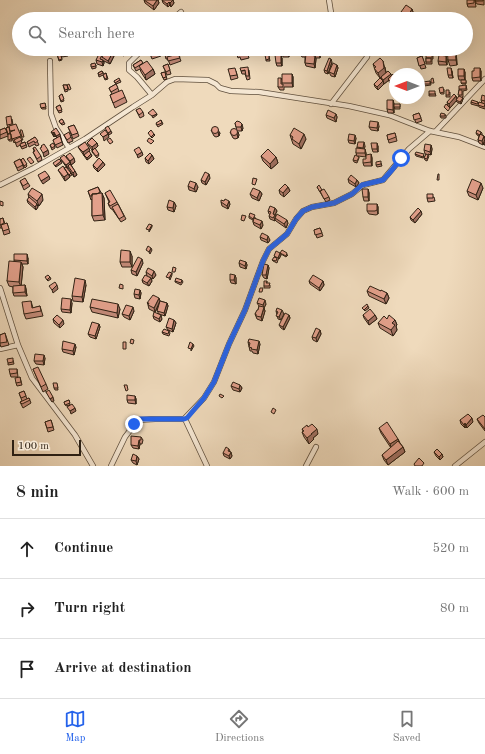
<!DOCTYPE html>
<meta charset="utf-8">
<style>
body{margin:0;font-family:"Old Standard TT",serif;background:#f2f2f2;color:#222}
.compass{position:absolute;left:389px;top:68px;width:36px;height:36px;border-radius:50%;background:#fff;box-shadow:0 4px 16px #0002;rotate:270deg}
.scale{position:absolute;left:12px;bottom:10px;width:69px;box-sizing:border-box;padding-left:4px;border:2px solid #2f2113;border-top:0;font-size:11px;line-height:14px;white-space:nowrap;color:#2f2113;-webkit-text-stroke:3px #f5e7d3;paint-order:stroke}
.stop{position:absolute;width:12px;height:12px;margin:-9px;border:3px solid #2563eb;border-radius:50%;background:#fff}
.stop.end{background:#2563eb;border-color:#fff;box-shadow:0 1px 4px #0008}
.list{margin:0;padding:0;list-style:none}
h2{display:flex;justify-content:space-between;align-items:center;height:52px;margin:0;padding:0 16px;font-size:17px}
h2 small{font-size:13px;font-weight:400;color:#767676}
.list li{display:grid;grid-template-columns:26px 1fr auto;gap:12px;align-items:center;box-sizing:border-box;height:60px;padding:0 16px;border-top:1px solid #e0e0e0}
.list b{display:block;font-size:15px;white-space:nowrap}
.list em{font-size:13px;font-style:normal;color:#767676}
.icon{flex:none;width:22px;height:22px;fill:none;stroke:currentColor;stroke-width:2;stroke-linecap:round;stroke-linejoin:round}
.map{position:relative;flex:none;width:485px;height:466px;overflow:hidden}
.search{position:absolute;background:#fff;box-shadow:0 4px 16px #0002;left:12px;right:12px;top:12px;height:44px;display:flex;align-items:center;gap:10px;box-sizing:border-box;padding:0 14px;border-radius:22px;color:#767676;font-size:15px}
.sheet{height:232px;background:#fff}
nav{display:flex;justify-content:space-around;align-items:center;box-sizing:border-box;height:56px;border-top:1px solid #e0e0e0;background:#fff;font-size:11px;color:#767676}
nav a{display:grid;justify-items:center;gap:2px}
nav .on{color:#2563eb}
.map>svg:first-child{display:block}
</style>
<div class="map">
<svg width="485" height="466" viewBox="0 0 485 466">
<rect width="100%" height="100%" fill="#efdabc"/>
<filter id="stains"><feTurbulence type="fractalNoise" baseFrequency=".005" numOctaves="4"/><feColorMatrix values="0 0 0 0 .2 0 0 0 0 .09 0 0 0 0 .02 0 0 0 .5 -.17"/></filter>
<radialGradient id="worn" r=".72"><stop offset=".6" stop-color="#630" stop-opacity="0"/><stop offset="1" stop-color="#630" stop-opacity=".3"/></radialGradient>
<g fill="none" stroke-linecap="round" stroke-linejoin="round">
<defs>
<path id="minor" d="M329 0 332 19
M173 19 181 12
M143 49 129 63V70L137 77 152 95
M50 61 51 114 56 128 69 148
M331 104 367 57 368 52 367 49
M436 131 485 79
M0 185 34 168 85 139 133 107 152 95 167 82 175 79 208 80 216 84 220 88 231 91 259 92 349 106 389 115 430 131 459 137 485 147
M0 288 18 345 32 378 75 435 93 466
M0 349 18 345
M185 419 207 466
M111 466 125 437 138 420 155 419H184L204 398 214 382 229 344 245 310 263 261 269 249 287 234 296 219 303 211 312 207 334 203 352 194 363 185 383 180 409 149 430 131
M306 466 316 447
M455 466 485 442"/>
</defs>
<use href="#minor" stroke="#5f4f3d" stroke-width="6"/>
<use href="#minor" stroke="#f5e7d3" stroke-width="4.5"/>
</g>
<path fill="#c38a78" stroke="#2f2113" d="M144 0H158L159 3 154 10 145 3Z
M162 0H173L174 3 171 7 170 5 168 7 163 3Z
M475 0 476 7H468L467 4Z
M484 0V5L477 4 475 1Z
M412 9 413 12 409 19 402 15 401 12Z
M59 49H68V56L62 57 61 55 62 60 59 61 57 54 60 53Z
M116 49H126L124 56 117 53Z
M148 49H158L161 56 152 59Z
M181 49 183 55 179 56 181 61 170 65 168 59H166L165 55Z
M235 49H246L249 58 241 60 240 57 238 58Z
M249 49H253L254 53 250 54Z
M276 49H288L289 57H283L282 54 277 55Z
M300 49H311V55L314 56V54L321 52 320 58H316V59L315 68 306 66 305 63V57H302L300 54Z
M456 49 457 65 450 66 448 60Z
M432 54 433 55V59H432V64H426V58Z
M102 55V57L114 56 110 64 104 61V63L103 66 97 64 96 60Z
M269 56 270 61H266V60Z
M422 56 426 68 421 69 417 58Z
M282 58V66H277L276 63Z
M447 59V65H439L438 61Z
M141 60 143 64 153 69 155 74 146 80 141 72 140 69 136 71 133 65Z
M332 62 328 74 325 73 324 70Z
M91 64 96 65V68L92 69Z
M168 64 171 74 167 75 163 66Z
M373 64 385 67 386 72 391 74V76L395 77V88L389 82V80L384 84 383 82 384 84 378 90 375 87 374 84 382 80 381 77 380 78 376 73Z
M337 65 338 68 335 77 331 76 329 72Z
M249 70 250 79 247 80 245 74H242L241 71Z
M102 71 104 74 106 73 108 79 105 80 103 75 99 77 98 73Z
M236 71 238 78 231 80 230 76Z
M452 71 453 78H449L448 75Z
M481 71V81H473L472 78Z
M165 72 167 79 164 80 161 73Z
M465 72V80H459L458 76Z
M292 74 293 77V87H284V90H280L278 87 281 78 282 80Z
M120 80 121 82 116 84 119 91 125 97 127 102 115 108 110 95 112 94 109 88 116 84 114 81Z
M430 81 431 85 424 86V84Z
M466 81V84H462L461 83Z
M63 85H67L68 91 65 92Z
M466 85 467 90 463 91V97H462L463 98V99L461 104 457 102 456 101 450 108 448 106 447 102 456 96 457 99 459 96V89Z
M444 89V94H441L440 93Z
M450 92V97H446V95Z
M435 93 436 96H429V94Z
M62 94 64 101 61 102 59 96Z
M485 96V109L479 107 478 105V106L471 104V102L482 103 481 100Z
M393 100 394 104V113H388L387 109Z
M45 103 46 109H42L41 108Z
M400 104V109H395L394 107Z
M60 105 62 112 59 113 56 107Z
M136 110 143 112 144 116 140 118Z
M419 113 422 121 416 123 413 115Z
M336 114 337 117 336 122 327 118 326 115Z
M446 115V118H441L440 116Z
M12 119 13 125 21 136 23 140H21L22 143 25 142 27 147 22 149 20 145 17 147 15 142 14 143 11 135 12 141H9L8 136 0 139V130L5 128 8 135 6 128 8 127 7 125Z
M62 119 65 124 62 125 59 121Z
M161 120 163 124 158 127 156 124Z
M235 123 243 128 242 131H237Z
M74 125 79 136 73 139 68 127Z
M379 126 378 131 371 130 369 127Z
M211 130 220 133 219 136 216 137 214 136Z
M51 132 61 138 63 145 57 148 53 140 57 138 55 136 54 137Z
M230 132H238L239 135 238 138 235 139 233 138Z
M481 132 482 133V135L484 136 485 139V145H484V142L483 145 479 143 478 140 479 136 477 135 476 133Z
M395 133 397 141 389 143 387 135Z
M64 135 71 137 73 141 68 143Z
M290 135 306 139 301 149 293 144Z
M35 137 39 145 36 146 35 144 29 147 27 142Z
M356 138 355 144 349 143 348 140Z
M87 143H97L98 146 95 149 99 155 97 158 92 152V150L89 146Z
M50 145 55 146V148L52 150Z
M431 145 432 149 431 155 428 154 429 156 427 161 425 160 424 158 426 154H425L424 150Z
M365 146 364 149 366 153V157L358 156 359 157V158L357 163 354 162 353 160 357 156 356 153 357 148V147Z
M378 146V152H373L372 149Z
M78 147 90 151 89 152 92 156 87 160 80 150Z
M33 148 41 156 42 160 38 162 33 152 34 151Z
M371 154 372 158V166H364L363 163Z
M415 154 424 156 423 158 416 156Z
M152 155 154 159 149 164 146 162 145 158Z
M66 156 75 162 71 165 70 163 77 175 74 177 68 168H67L62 161 60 158 67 159Z
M261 156 276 157 278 163 271 169 263 161Z
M23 158 27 166 25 168 21 162 24 168 18 171 14 162 20 159 21 161V160Z
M103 162 105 165 98 172 94 168 93 165Z
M381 163 382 166 377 167 376 165Z
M64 168 71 173 72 175 70 176 69 175 70 177 65 181 60 173 58 170Z
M210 178 206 185 202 183 201 180Z
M348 179 357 180 359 183 356 187 349 183Z
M20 181 28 183 30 186 24 190Z
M188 186 198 187 196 192 189 190Z
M98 187 104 198 105 220 94 221 92 216V199L91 200 88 191Z
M288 187 290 191 284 197 280 194 279 190Z
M317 187 322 190 329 197 330 200 326 202Z
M483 188 478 200 469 196 467 191Z
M368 189 369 193V201H364L363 197Z
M260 191 262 194 259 201 252 198 250 194Z
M105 193 117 202 126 219 121 222 112 209H111L109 206 108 203 109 202Z
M28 194 43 200 39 206 38 205V207L36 210 28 203 27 200 29 198Z
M434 197 435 201 428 202 427 198Z
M174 202 176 206 174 212 168 210 167 207Z
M221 202 230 204 228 209 222 206Z
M377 204 378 207V214L376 215 369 214 367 211Z
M275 208 277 211 275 215V217L288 223 286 228 276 221 275 220V221L270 219 269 216 270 215 269 214 268 211Z
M422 214 415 223 411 220 410 217Z
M249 216 255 217V218L263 225 261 229 254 225 253 222V220L249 218Z
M3 218 5 224 7 223 10 233 4 235 2 228H0V219Z
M320 228 323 236 317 238 314 230Z
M260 237 270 240 268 243 261 240Z
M280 253 288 255 286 257 281 254Z
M281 255 279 259H278V260L277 263 273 261 272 260 275 257 274 256Z
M132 256V267H122L120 262Z
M28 258V264H22L23 267 21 286 25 285 26 289 27 296H14L13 293V287L9 286 7 281 14 261V260Z
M246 262 247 265 246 269 240 267 239 263Z
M143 263 137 276 132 274 131 270Z
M268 265 269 268 267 279 264 278 262 275Z
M146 272 156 275 153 279 149 277 152 281 149 286 143 283 142 280 147 276Z
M235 275 236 278V284L231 283 230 280Z
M182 280 183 282 181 285 175 282V281Z
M267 281V283L270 285V288H264V286Z
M309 281H323L324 285 320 291 310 284Z
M86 285 83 302 73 301 72 296Z
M140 290 141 293 140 299 135 298 134 294Z
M367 291H381L387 293 389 298 386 304 369 296Z
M31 301 33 308 40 306 43 316 26 319 24 314Z
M160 301 167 303 168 306 165 316 159 314 157 311 160 302 155 312 149 309 148 305V304L147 303Z
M72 303 71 313 62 312 61 309Z
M257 303 266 304 264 308 265 311 262 321 257 319 255 314 258 310 259 306Z
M90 307 120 309 118 318 92 312Z
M134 311 130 320 124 317 122 314Z
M276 311 284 314 281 320 278 319Z
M289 315 290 318 284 330 281 328 279 325Z
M363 315H375L377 319 369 325 364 318Z
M153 316 162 319 160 322 154 319Z
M53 319 64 324 60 328 54 323Z
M387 319 395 320 397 325 396 326 397 330 393 336 380 328 378 323Z
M174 320 176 323 173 332 168 330 166 327Z
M99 324 100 327 96 339 90 337 88 334Z
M320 330 321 334 317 342 313 340 312 337Z
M169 331 170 333 169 336 163 334 162 332Z
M5 333 9 345 1 347 0 344V334V335Z
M248 342 260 344 258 354 253 353 252 351H250Z
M76 347 74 355 63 352 62 349Z
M45 358 44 365 36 364 34 361Z
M13 360 14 364 8 365V363Z
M17 369 18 377H11L10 374Z
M33 369 46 384 48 389 43 392Z
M20 377 22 385 17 386 16 383Z
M57 384 58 390H55L54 388Z
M240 385 242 388 240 392 233 390 231 386Z
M24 391 27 399 29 398 31 403 23 408 20 402 22 401 19 393Z
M135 396 136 399V404L128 403 127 400Z
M69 400 70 405 66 406 64 402Z
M485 417V431L479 423 477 419Z
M51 420 54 430 48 432 45 422Z
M460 420 473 422 467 428 466 427 465 428 461 424Z
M308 427 318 434 313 438 314 439 309 444 304 437 302 432 303 431 302 429Z
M379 428 398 439 400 443 403 447 405 452 388 465 384 460 382 455 391 448 381 433Z
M141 437 143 440 142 444H140L139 449 133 448 131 445Z
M229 449 232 456 230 459 224 456 223 453Z
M434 452 442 454 443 457 440 460 436 456Z
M137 456 139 459 137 465 133 463 131 460Z"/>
<path fill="#9f7061" stroke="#2f2113" d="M157 0H158L159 3 154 10 153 6Z
M173 0 174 3 171 7 170 3Z
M169 2 170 5 168 7 167 4Z
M412 9 413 12 409 19 408 16Z
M67 49H68V56L67 53Z
M124 49H126V50L124 56 123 52Z
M287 49H288L289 57 287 53Z
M310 49H311V57L310 53Z
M319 49 321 52 320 58 319 54Z
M455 49H456L457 65 456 60Z
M113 52 114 56 110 64 108 61Z
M281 55 282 58V66L281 63Z
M315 56 316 59 315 68 314 64Z
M446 56 447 59V65L446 62Z
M331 59 332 62 328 74 327 71Z
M103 60 104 63 103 66 102 62Z
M383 61 386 73 380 78 378 73Z
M337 65 338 68 335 77 334 74Z
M451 68 452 71 453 78 452 75Z
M480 68 481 71V81L480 77Z
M153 69 155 74 146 80 145 75Z
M464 69 465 72V80L464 76Z
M292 74 293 77V87L292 83Z
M391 74 392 78 388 79 389 80 384 84 383 80Z
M383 81 384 84 378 90 377 87Z
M456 96 457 100 450 108 449 104Z
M463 98V99L461 104 460 102Z
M393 100 394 104V113L393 110Z
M157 114V115L153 118 152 116Z
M336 114 337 117 336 122 334 118Z
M378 122 379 126 378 131 377 128Z
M242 124 243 128 242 131 241 127Z
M218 130 220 133 219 136 218 132Z
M111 131 112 133 109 135 108 133Z
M54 132 55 136 54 137 53 133Z
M238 132 239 135 238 138 237 134Z
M60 134 61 138 58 140 56 136Z
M108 134 109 137 104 141 103 137Z
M154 134 155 135 152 138 151 137Z
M304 134 306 139 301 149 299 144Z
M355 135 356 138 355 144 354 141Z
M484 136 485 139 483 145 482 141Z
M364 142 365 146 364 152 363 148Z
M97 143 98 146 93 151 92 147Z
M377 143 378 146V152L377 149Z
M431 145 432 149 431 155 430 152Z
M89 148 90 151 84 156 83 152Z
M365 149 366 153V157L365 153Z
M48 150 49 154 44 157 43 153Z
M142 152 143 155 138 158 137 155Z
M91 154 92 156 87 160V158Z
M371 154 372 158V166L371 162Z
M152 155 154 159 149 164 148 161Z
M276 157 278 163 271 169 270 164Z
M74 158 75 162 71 165 70 161Z
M61 161 62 163 56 167 55 166Z
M70 162 71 166H68V168H67L66 165Z
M103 162 105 165 98 172 97 169Z
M75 171 77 175 74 177 73 173Z
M68 174 70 177 65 181 64 177Z
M209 174 210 178 206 185 205 182Z
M49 176 50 179 43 184 41 181Z
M357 180 359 183 356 187 355 184Z
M196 183 198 187 196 192 194 189Z
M481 183 483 188 478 200 476 195Z
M288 187 290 191 284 197 283 193Z
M368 189 369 193V201L368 197Z
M260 191 262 194 259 201 257 198Z
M102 193 104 198 105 220 103 215Z
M42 194 43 200 39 206 37 201Z
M229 201 230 204 228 209 227 206Z
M174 202 176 206 174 212 173 208Z
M37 204 38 207 36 210 35 207Z
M377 204 378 207V214L377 210Z
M275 208 277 211 275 215 276 219 275 218V221L273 214Z
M421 211 422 214 415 223 413 220Z
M287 220 288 223 286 228 284 224Z
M262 221 263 225 261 229 260 225Z
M152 225V227L149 232V230Z
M268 236 270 240 268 243 267 240Z
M151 248 152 250 150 254 149 252Z
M130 251 132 256V267L130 262Z
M280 253 281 255 279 259 278 258Z
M27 254 28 258V264L27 261Z
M142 259 143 263 137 276 136 272Z
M21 262 23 267 21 287 19 282Z
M246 262 247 265 246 269 245 266Z
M268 265 269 268 267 279 266 275Z
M154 271 156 275 153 279 152 276Z
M172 273V275L170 280 169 278Z
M235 275 236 278V284L234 280Z
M50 277 51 279 48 281 47 280Z
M151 278 152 281 149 286 147 283Z
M85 280 86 285 83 302 82 297Z
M323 281 324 285 320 291 319 288Z
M25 285 26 289 27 296 25 292Z
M57 285 58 289 53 293 52 290Z
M140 290 141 293 140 299 139 295Z
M387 293 389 298 386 304 384 299Z
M159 298 160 301 155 312 154 308Z
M71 299 72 303 71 313 70 310Z
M265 300 266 304 264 308 265 311 262 321 261 317 264 308 263 305Z
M167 303 168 306 165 316 164 313Z
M118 304 120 309 118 318 117 313Z
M368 306 369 308 365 311 364 310Z
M133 307 134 311 130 320 129 316Z
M282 310 284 314 281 320 279 317Z
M161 315 162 319 160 322 159 319Z
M289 315 290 318 284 330 283 327Z
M375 315 377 319 369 325 368 321Z
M63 320 64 324 60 328 59 325Z
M174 320 176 323 173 332 172 329Z
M395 320 397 325 396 326 397 330 393 336 391 330 392 323Z
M99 324 100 327 96 339 95 336Z
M320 330 321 334 317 342 316 338Z
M259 341 260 344 258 354 257 350Z
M75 344 76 347 74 355 73 351Z
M193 344 194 346 191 351V349Z
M44 355 45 358 44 365 43 361Z
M240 385 242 388 240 392 239 389Z
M135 396 136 399V404L135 400Z
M53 397 54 401 52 402 50 399Z
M75 408 76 411 71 414 70 411Z
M472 418 473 422 467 428 466 425Z
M465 423 466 427 465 428 464 425Z
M317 429 318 434 313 438 314 439 309 444 307 438 311 434Z
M398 439 400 444 392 450 390 444Z
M139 440 140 444 139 449 138 446Z
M403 447 405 452 388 465 386 460Z
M231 452 232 456 230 459 229 456Z
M442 454 443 457 440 460 439 457Z
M137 456 139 459 137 465 136 461Z"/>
<path fill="#e3a08b" stroke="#2f2113" d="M144 0H157L153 6Z
M162 0H173L170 3 169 2 167 4Z
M467 0H474V3L467 4Z
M476 0H483V1H475Z
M406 5 412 9 408 16 401 12Z
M126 13 132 16 130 19H122Z
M351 13 357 16 356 19H349Z
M59 49H67V53H61V51H59Z
M106 49 113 52 108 61 102 57Z
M116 49H124L123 52 116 50Z
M148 49H158L159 52 151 56Z
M171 49H181V51L165 55 164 51Z
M235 49H246L247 53 239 55 238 52 236 53Z
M249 49H253V50L249 51Z
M276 49H287V53H282V51H276Z
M300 49H310V53L300 54Z
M314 49H319V54H314Z
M447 49H455L456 60H448Z
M60 53 62 59 59 60 57 54Z
M99 54 102 55 100 59 103 60 102 62 96 60Z
M178 54 180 58 168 61 167 57Z
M269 54V59L266 60 265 55Z
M306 54 315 56 314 64 305 63Z
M426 54H432V58H426Z
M275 55H281V63H276Z
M439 55 446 56V62L438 61Z
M422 56 425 64 419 66 417 58Z
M329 58 331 59 327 71 324 70Z
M380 58 383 61 384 68 378 73 374 68 376 67 373 64Z
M426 58H431V62H426Z
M141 60 143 63 135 68 133 65Z
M147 61 153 69 145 75 139 66Z
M95 63 96 66 91 67V64Z
M333 63 337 65 334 74 329 72Z
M168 64 170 70 166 72 163 66Z
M248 67 249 76H246L245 70 241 71 240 68Z
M235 68 237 75 230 76 228 69Z
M447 68H451L452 75H448Z
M474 68H480V77L472 78V71H474Z
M458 69H464V76H458Z
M102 71 103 73 99 75 98 73Z
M388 71 391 74 383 80 381 77Z
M165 72 166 77 163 78 161 73Z
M106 73 107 78 105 79 103 75Z
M282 74H292V83H282Z
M393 74 395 77V86L388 79Z
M119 78 120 80 115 83 114 81Z
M278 78H281V84H283V87H278Z
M380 78 383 81 377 87 374 84Z
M433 78 434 83H431V79Z
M461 80H466V83H461Z
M430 81V84H424L423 82Z
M69 84 71 89 69 90 67 85Z
M116 84 118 88 111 92 109 88Z
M63 85H67L68 89 65 90Z
M466 85V89H459V86Z
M443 87 444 92 440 93 439 88Z
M122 90 125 97 113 103 110 95Z
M446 90H449V95H446Z
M459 90H462V95H458Z
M429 91H435V94H429Z
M62 94 64 99 61 101 59 96Z
M454 94 456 96 449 104 447 102Z
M482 95 485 96V101L481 100Z
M459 96 463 98 460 102 456 100Z
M387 100H393V110L387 109Z
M472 100 478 102 477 104 471 102Z
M479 102 485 104 484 107 478 105Z
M45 103 46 107 41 108 40 104Z
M394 104H400V107H394Z
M446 104 450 108 448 111 444 107Z
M60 105 62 110 58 111 56 107Z
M140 108 143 112 139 115 136 110Z
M153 109 157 114 152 116 148 113Z
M328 110 336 114 334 118 326 115Z
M419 113 421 118 414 120 413 115Z
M441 113 445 114V116H440Z
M11 116 12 124 7 125 6 117Z
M62 119 64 122 61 124 59 121Z
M161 120 162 123 157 125 156 123Z
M237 121 240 122 242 124 241 127H236L235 123Z
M370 121 378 122 377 128 369 127Z
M16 124 21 136 12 139 10 132 15 130 10 131 9 126Z
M74 125 78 133 72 135 68 127Z
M108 126 111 131 108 133 105 128Z
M211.5 130a3.5 3.5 0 1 1 7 0a3.5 3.5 0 1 1-7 0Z
M9 127 10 133 8 134 6 128Z
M5 128 7 132 0 135V130Z
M56 128 60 134 56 136 54 132 53 133 51 132Z
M294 128 304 134 299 144 292 139 293 137 290 135Z
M230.5 132a3.5 3.5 0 1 1 7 0a3.5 3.5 0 1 1-7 0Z
M20 130H22L24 137H22Z
M105 130 108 134 103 137 100 134Z
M151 130 154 134 151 137 148 133Z
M477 130 481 132 480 135 476 133Z
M69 132 71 137 67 140 64 135Z
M395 133 396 137 388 140 387 135Z
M8 134H11V139L8 140Z
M349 134 355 135 354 141 348 140Z
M480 134 484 136 482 141 478 140Z
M60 136 62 142 55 145 53 140Z
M20 137 22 140 16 143 14 140Z
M35 137 38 141 35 143 34 141 28 144 27 142Z
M92 138 97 143 92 147 87 143Z
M110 138 113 142 110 144 107 140Z
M149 138 154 141 151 144 147 141Z
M25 142 26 145 21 147 20 144Z
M85 142 89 148 83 152 78 147Z
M358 142H364L363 148 357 147Z
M53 143 55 146 52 148 50 145Z
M371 143H377V149H372Z
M44 144 48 150 43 153 40 148 42 147 41 146Z
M425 144 431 145 430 152 424 150Z
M35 147 41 156 37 159 33 152 35 151 33 148Z
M139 147 142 152 137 155 134 150Z
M95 148 99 154 96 156 92 151Z
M356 148 365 149V153H356Z
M268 149 276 157 270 164 261 156Z
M89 151 91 154 87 158 84 155Z
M416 152 424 154 423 157 415 154Z
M70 153 74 158 70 161 66 156Z
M150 153 152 155 148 161 145 158Z
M371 154V162L363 163V159H366V155Z
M426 154 428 155 427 159 424 158Z
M64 155 70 162 66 165 60 158Z
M355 155 359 157 357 161 353 160Z
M30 157 34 162 31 164 27 159Z
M23 158 27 164 24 166 21 160Z
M99 158 103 162 97 169 93 165Z
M20 159 23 165 17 168 14 162Z
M59 159 61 161 55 166 53 163Z
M381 161V164L376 165V162Z
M70 164 75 171 73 173 68 166Z
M63 166 68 174 64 177 58 170Z
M66 167 71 173 69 175 64 168Z
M45 171 49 176 41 181 38 175Z
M205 172 209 174 205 182 201 180Z
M438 174H439V180H437Z
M351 175 357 180 355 184 348 179Z
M25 178 28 183 23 186 20 181Z
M253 178 257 179 255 185 252 184Z
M472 179 481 183 476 195 467 191Z
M190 181 196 183 194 189 188 186Z
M285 184 288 187 283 193 279 190Z
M319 185 322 190 320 192 317 187Z
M98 187 100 192 97 194H92V196H90L88 191Z
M32 188 42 194 37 201 28 194Z
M253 188 260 191 257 198 250 194Z
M324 189 329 197 324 199 320 191Z
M362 189H368V197H363Z
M110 190 117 202 110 206 108 203 110 202 105 193Z
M102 193 103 215 92 216V194Z
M427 194H433V198H427Z
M29 197 37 204 35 207 27 200Z
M225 199 229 201 227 206 221 202V200L224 201Z
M169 200 174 202 173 208 167 207Z
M0 201 3 202V206L0 205Z
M118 204 124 216 119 219 112 207Z
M367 204H377V210L375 211H367Z
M270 206 275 208 273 214 275 215 273 218 269 216 271 212 268 211Z
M418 208 421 211 413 220 410 217Z
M250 213 255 215 253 219 249 216Z
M277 214 287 220 284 224 275 218Z
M242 215 246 216 244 221 241 220Z
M3 218 4 223 0 225V219Z
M254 218 262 221 260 225 253 222Z
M7 223 9 229 3 231 1 225Z
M149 224 152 225 149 230 146 229Z
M320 228 322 233 315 235 314 230Z
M262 233 268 236 267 240 260 237Z
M148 246 151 248 149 252 146 250Z
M121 250 130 251V262H120Z
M282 250 287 253 286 256 280 253Z
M276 251 280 253 278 258 274 256Z
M14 254H27V261L14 260Z
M138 257 142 259 136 272 131 270Z
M274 257 277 258 276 261 272 260Z
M240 260 246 262 245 266 239 263Z
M9 261 21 262 19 282 7 281Z
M264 264 268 265 266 275H262Z
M173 267 176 268 175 272H172Z
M148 268 154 271 152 276 146 272Z
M169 272 172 273 169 278 166 277Z
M230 274 235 275 234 280H230Z
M48 275 50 277 47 280 45 277Z
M145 275 151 278 147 283 142 280Z
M313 275 323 281 319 288 309 281Z
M75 278 85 280 82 297 72 296Z
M176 278 182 280 181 283 175 281Z
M264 281H267L266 283H270L269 286H264Z
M55 282 57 285 52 290 49 286Z
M120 284 123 285V289L119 288Z
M25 285V292L13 293V286Z
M370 286 381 291V290L387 293 384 299 367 291Z
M260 288H263L262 292H259Z
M135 289 140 290 139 295 134 294Z
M153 295 159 298 154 308 148 305 149 303H147Z
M62 298 71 299 70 310 61 309Z
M259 298 265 300 263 305 257 303Z
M92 299 118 304 117 313 90 307Z
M31 301 32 308 40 306 41 311 24 314 22 302Z
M160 301 167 303 164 313 157 311Z
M367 304 368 306 364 310 362 308Z
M126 305 133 307 129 316 122 314Z
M259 306 264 307 261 317 256 316V314H255L257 310H258Z
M277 308 282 310 279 317 276 316 278 312 276 311Z
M370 309 375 315 368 321 363 315Z
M154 312 161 315 159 319 153 316Z
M285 313 289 315 283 327 279 325Z
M57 315 63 320 59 325 53 319Z
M389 315 395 320 392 323 395 325 391 330 378 323 384 316 387 319Z
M169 318 174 320 172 329 166 327Z
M92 322 99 324 95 336 88 334Z
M316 328 320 330 316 338 312 337Z
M164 329 169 331 168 334 162 332Z
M5 333 7 342 0 343V335Z
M131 339 134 340 133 344 130 343Z
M249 339 259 341 257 350 251 349 252 348 249 347 250 343 248 342Z
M63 341 75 344 73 351 62 349Z
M123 342H126V349H123Z
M190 342 193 344 191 349 188 348Z
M35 354 44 355 43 361H34Z
M13 358V362L8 363 7 359Z
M38 367 46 384 41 387 33 369Z
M9 369H17V373L10 374Z
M20 377 21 382 16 383 15 378Z
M233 382 240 385 239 389 231 386Z
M53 383H57L58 388H54Z
M124 385H127L128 390 126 391Z
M49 390 53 397 50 399 46 392Z
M24 391 26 396 21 398 19 393Z
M220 394 224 396 222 398 219 396Z
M127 395 135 396V400H127Z
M29 398 30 400 22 404 20 402Z
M69 400 70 403 65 405 64 402Z
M72 404 75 408 70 411 67 407Z
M273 408 276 410 274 414 271 412Z
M468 414 472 418 466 425 465 423 464 425 460 420Z
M483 415 485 417V429L477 419Z
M51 420 53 427 47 428 45 422Z
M387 422 398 439 390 444 379 428Z
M312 424 317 429 311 434H312L307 438 302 432 304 431 302 429 307 425 308 427Z
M131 436 141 437V440H139L138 446 131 445Z
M398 441 403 447 386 460 382 455Z
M226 447 229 449 228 451 231 452 229 456 223 453Z
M437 449 442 454 439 457 434 452Z
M133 454 137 456 136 461 131 460Z
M419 458 424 463 422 466H415L414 464Z"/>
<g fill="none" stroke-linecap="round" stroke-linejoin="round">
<path stroke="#2563eb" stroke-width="5" d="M134 424 140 419H184L187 418 204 398 214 382 229 344 245 310 263 261 269 249 287 234 296 219 303 211 312 207 334 203 352 194 362 185 383 180 392 170 401 158"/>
</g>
<rect width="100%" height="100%" filter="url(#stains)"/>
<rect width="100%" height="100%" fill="url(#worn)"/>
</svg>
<svg class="compass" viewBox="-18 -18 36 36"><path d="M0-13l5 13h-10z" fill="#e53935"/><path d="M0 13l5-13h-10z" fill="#767676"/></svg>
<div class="scale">100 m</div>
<div class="stop" style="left:401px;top:158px"></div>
<div class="stop end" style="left:134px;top:424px"></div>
<div class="search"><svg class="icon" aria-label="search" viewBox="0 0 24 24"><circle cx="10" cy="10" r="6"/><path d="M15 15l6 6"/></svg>Search here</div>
</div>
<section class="sheet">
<h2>8 min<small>Walk · 600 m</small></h2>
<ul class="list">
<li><svg class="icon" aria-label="ahead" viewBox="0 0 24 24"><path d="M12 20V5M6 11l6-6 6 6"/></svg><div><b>Continue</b></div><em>520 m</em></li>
<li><svg class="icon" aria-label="right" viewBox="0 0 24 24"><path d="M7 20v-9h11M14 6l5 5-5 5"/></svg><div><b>Turn right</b></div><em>80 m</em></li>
<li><svg class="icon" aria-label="arrive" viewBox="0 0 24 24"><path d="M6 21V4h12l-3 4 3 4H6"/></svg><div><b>Arrive at destination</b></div></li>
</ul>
</section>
<nav>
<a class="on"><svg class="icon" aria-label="map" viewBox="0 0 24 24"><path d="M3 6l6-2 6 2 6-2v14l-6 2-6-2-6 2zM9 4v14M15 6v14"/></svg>Map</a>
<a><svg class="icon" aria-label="directions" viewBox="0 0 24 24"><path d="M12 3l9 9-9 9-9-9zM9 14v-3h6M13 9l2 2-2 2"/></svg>Directions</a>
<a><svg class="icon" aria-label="saved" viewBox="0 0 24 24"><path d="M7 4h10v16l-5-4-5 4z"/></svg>Saved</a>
</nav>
